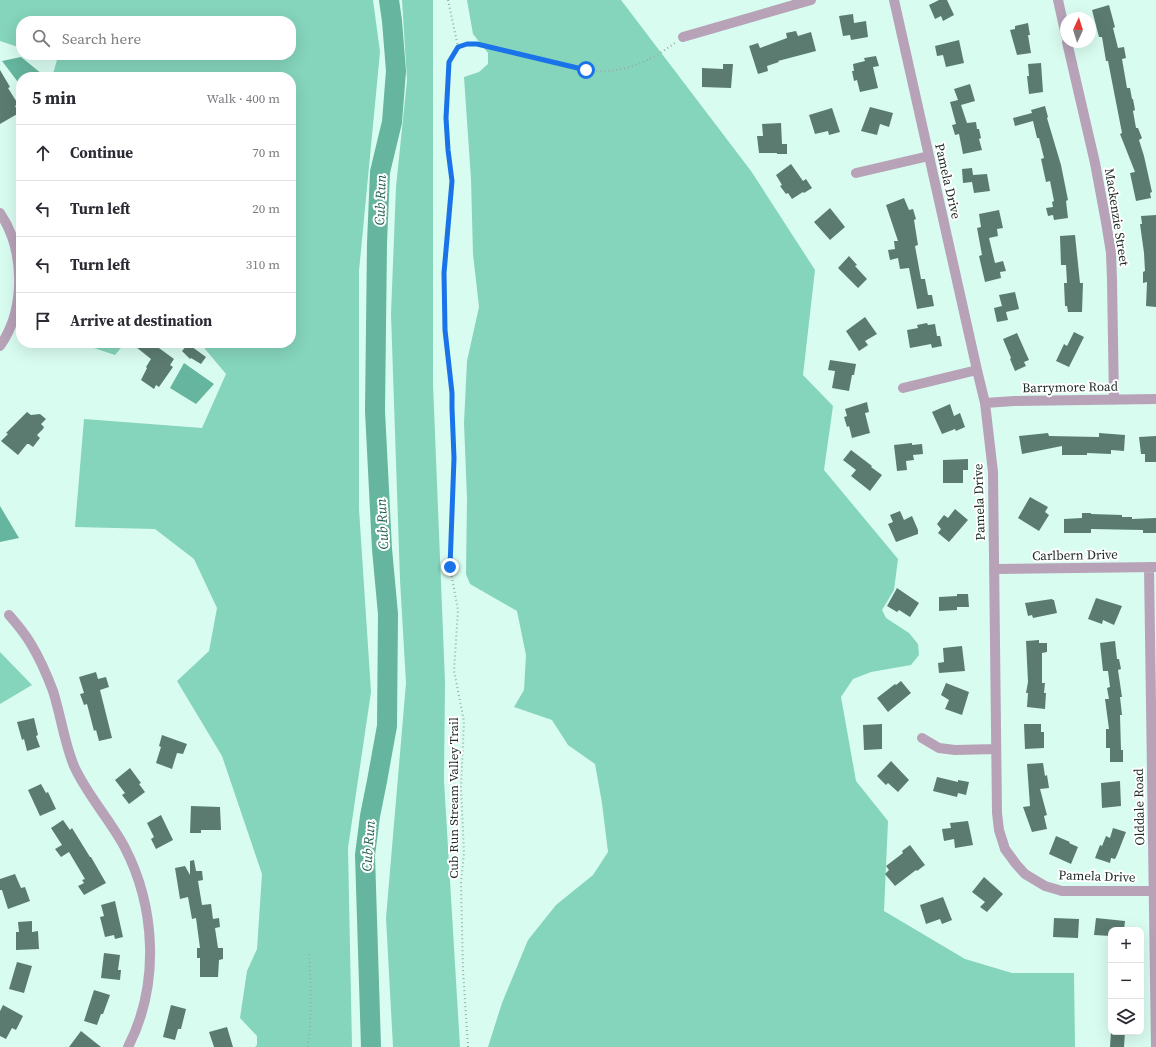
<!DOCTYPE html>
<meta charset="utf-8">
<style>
body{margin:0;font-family:"Source Serif 4",serif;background:#f7f7f7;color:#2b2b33}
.controls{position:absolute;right:12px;bottom:12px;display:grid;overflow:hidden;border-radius:8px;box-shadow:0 4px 16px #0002}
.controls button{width:36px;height:36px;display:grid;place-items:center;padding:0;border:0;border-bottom:1px solid #e1e1e2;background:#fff;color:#2b2b33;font:20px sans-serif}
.compass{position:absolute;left:1060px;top:12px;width:36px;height:36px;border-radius:50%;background:#fff;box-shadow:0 4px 16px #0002;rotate:4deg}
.stop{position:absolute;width:12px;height:12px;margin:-9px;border:3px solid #1a73e8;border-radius:50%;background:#fff}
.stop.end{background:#1a73e8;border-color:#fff;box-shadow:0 1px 4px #0008}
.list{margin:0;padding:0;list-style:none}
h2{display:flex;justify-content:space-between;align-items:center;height:52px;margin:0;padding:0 16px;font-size:17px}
h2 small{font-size:13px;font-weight:400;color:#7c7c81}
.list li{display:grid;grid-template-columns:26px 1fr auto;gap:12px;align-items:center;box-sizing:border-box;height:56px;padding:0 16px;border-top:1px solid #e1e1e2}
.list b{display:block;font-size:15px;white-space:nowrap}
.list em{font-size:13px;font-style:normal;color:#7c7c81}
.icon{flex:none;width:22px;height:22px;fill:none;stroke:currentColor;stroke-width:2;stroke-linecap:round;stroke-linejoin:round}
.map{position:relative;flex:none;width:1156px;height:1047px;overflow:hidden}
.search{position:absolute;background:#fff;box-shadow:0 4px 16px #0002;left:16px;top:16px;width:280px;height:44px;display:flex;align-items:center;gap:10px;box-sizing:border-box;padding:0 14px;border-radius:16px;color:#7c7c81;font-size:15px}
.panel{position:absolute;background:#fff;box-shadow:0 4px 16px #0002;left:16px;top:72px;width:280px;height:276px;border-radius:16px}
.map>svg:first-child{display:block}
</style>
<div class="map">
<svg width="1156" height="1047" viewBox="0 0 1156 1047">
<rect width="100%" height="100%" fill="#d9fcf0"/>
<path fill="#85d4bc" d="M0 0H373L380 52 359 271V509L371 692 348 848 352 1047H255L257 1045V1036L240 1018 247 971 257 949 262 874 222 756 177 681 209 651 217 608 194 559 155 529 75 527 84 419 202 428 226 374 200 343H291V77H52L57 60 42 55H291V21H21V48L0 41Z
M402 0H433V384L445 682 444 781 460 1047H393L386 918 406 683 400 580 391 314 396 187 407 80Z
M467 0H621L751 171 815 270 803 375 833 406 824 470 898 559 894 590 882 610 886 618 909 633 918 644 919 655 911 665 871 672 853 679 841 697 856 781 888 821 884 911 965 959 1012 973H1074L1075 1047H488L502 1003 528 940 556 905 593 875 608 852 602 803 595 764 568 745 552 720 514 707 524 690 526 655 517 611 470 584 466 574 467 499 464 423 467 361 479 307 473 254 471 179 464 77 479 72 488 64V53L473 34Z
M79 343H125L115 355Z
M0 652 32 685 0 704Z"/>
<path fill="#66b59e" d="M21 57 42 74 41 77H21V86L2 61Z
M184 363 214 384 196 404 170 388Z
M0 506 19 538 0 542Z"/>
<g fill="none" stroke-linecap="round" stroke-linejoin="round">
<path stroke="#66b59e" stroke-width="20" d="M371 1047 365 855 370 816 377 781 387 726 388 614 382 549 375 411 377 243 380 172 392 122 396 71 392 21 389 0"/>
</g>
<path fill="#5b7b71" d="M939 0H947L954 15 943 21 941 16 935 19 929 5Z
M1109 5 1115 27 1113 28 1118 48 1124 47 1126 58 1122 59 1127 88H1130L1132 99H1133L1135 110 1133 111 1136 128H1138L1142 138 1139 140 1144 156 1152 192 1150 193 1151 198 1136 201 1130 173 1135 172 1120 134 1122 133 1108 61H1106L1102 37H1099L1092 10Z
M853 14 854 23 866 21 868 37 851 40 850 35 843 36 839 16Z
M1028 23 1030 35H1028L1031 53 1017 55 1010 30 1015 29V26Z
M796 31 798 36 811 32 816 51 778 61 779 62 767 66 768 71 758 74 749 46 758 43 760 48 787 38 786 33Z
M959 40 964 63 946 67 943 55 937 56 935 46Z
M876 56 879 66 873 67 878 88 860 92 857 80 854 81 852 71H854L853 64 865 61 864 58Z
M1041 63 1043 92 1029 94 1027 76H1029L1028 64Z
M723 64H733L731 88 702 87V68L723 69Z
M0 70 10 87 8 88 18 104 15 106 19 113 0 124Z
M970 84 975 101 961 105 967 123 976 122 977 129H979L981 138 979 139 982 150 963 154 959 134 955 135 952 125 956 124 950 102 958 100 954 89Z
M1045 106 1048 117 1047 118 1061 165 1068 200 1066 201 1068 218 1054 220 1053 215 1048 216 1046 208 1053 207 1052 202 1054 201 1050 181 1046 182 1041 159 1044 158 1039 138H1037L1033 121 1015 126 1013 118 1032 113 1031 110Z
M870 107 893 113 889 127 880 124 877 135 861 131Z
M832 108 840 132 829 135 828 131 815 134 809 115Z
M781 123 782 144H787V154H777V153H759L757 136H763L762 124Z
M791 164 803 181 806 179 812 188 804 193 803 192 792 199 788 193 786 194 780 186 782 185 776 175Z
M972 168 973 175 987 174 990 191 974 193 972 182 963 183 962 169Z
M904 198 909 210 913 209 916 219 914 220 918 245 915 246 921 279H925L928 295H932L934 306 917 309 909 268 900 269 898 258 890 260 888 250 895 249 894 241H898L886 205Z
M830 208 845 227 830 240 814 222Z
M999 210 1003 228 997 229 998 236 989 238 995 263 1003 261 1006 271 1000 272 1001 278 985 282 979 256 982 255 977 228 981 227 979 214Z
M1156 215V307L1146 306 1147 282 1143 283V272L1145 271 1144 253 1140 224H1142L1141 216Z
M1075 235 1080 283H1083L1082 312H1068L1067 306H1065L1064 283H1067L1066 265H1061L1060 236Z
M849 256 857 265 855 266 867 279 858 288 838 268Z
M1015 292 1019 309 1006 312 1008 320 997 322 994 308 1002 306 999 295Z
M865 317 877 334 865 341 868 345 859 351 846 331Z
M927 323 928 325 935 324 937 336H940L942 346 932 348 931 344 910 348 907 330 918 328 917 325Z
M1074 332 1084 337 1069 367 1056 361 1064 344 1067 346Z
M1017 333 1029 360 1024 362 1026 366 1015 371 1010 359 1011 358 1003 339Z
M131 343H152L174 359 170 365 173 367 159 387 156 385 154 389 141 380 147 368 146 367 151 359Z
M188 344 206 357 201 364 191 358 190 359 182 351Z
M830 360 856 364 854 375H852L849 391 832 388 835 371 828 370Z
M867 402 869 412 865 413 870 433 852 438 849 426 847 427 844 417 847 416 845 409Z
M950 404 954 416 960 413 965 427 956 431 955 429 942 434 932 412Z
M27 412 31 415 40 414 46 419 41 424 44 427 43 429 37 435 40 438 33 447 29 444H27L18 455 1 441 8 434 6 433Z
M1048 433 1049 436 1099 437V433L1125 435 1124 451 1111 450V454L1087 453V455H1062V446L1022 454 1019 436Z
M1156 436V462H1145V454H1141L1139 437Z
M912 443V445L922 444 923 454 913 455 914 460 906 461 907 470 897 471 894 445Z
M851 450 872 466 871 467 882 475 870 491 851 476 856 470 843 460Z
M968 459V470H963V483H943V460Z
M1030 497 1048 507 1045 512 1049 515 1039 531 1018 518Z
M955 509 968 520 949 542 938 533 941 529 937 524 944 515 948 518Z
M900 511 904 520 912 516 918 530V534L896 542 888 524 893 522 890 515Z
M1082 513H1091V514L1122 515V517H1132V519L1156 518V533H1143V530L1091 529V533H1064V519L1082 518Z
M897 588 919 603 910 617 899 610 897 612 887 606Z
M957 594H968L969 607H957V610L939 611V597L957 596Z
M1096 598 1122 606 1114 625 1103 620 1102 624 1088 619Z
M1052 599 1053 600H1054L1057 613 1033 618 1032 615 1028 616 1025 603Z
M1039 640V643H1047V652L1042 653V683H1045L1044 693H1046L1045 709 1027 707 1028 693H1026L1028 682 1026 641Z
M1115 641 1117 659H1119L1121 669 1118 670 1122 697H1120L1122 715H1120L1121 750H1123V762H1110V748H1106V729H1109L1105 699H1109L1107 688 1110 687 1108 671H1103L1100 643Z
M962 646 965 671 939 673 938 663 944 662 943 648Z
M96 672 98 679 106 677 109 687 100 690 112 738 99 741 96 730 94 731 87 704 84 705 80 694 84 693 79 677Z
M901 681 911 693 888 712 877 698 895 684 896 685Z
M946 683 969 692 962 715 945 709 949 700 941 695Z
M34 718 38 735 36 736 40 747 27 751 24 739 22 740 17 722Z
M882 724V749L864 750 863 725Z
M1024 724H1041V732H1044V748L1025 749Z
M162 735 187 744 183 754 177 753 172 769 156 763 161 747 159 746Z
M891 761 909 780 898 792 888 783 886 785 877 776Z
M1043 763 1045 776 1047 775 1049 788 1040 789 1047 815 1044 816 1047 829 1032 832 1023 807 1030 806 1027 764Z
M130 768 141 783 139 784 145 792 129 804 122 795 125 793 115 780Z
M937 777 958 782V780L969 782 966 795 958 793 957 797 933 791Z
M1120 781 1121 806 1102 808 1101 783Z
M41 784 46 793 48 792 56 809 40 816 28 790Z
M191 806 220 807 221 830H201V833H190Z
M161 815 173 840 156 849 151 839 154 837 147 823Z
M63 820 70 830 72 828 90 857H91L106 883 84 895 78 886 84 883 82 880 85 879 69 852 61 857 55 849 62 845 51 828Z
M968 821 973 845 955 848 954 839 944 841 942 829 951 828 950 823Z
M1113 828 1126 832 1117 855 1115 859 1111 858 1110 863 1095 858 1100 845 1102 846 1106 836 1110 838Z
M1056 836 1070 842 1069 843 1078 847 1071 864 1049 854Z
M910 845 925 865 917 871 916 870 895 886 885 874 889 870 886 866 903 853 902 851Z
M194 860 196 871H202L203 880 198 881 202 905 211 904 213 919 219 918 220 927 215 928 218 948H223V959L219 960 218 977H200V958H197V948H200L196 918 192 919 188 897 180 899 175 868 185 866 190 875V861Z
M15 874 21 888 25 887 30 901 8 909 2 890H0V879Z
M984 877 1003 894 987 912 980 907 985 902 972 892Z
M943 897 952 920 942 924 940 919 926 924 920 905Z
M115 901 123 937 115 939 114 935 105 937 100 917 104 916 101 905Z
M1054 918 1079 919 1078 938 1053 937Z
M1096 918 1125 921 1124 930H1111V936L1094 935Z
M32 921V932L38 931 39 949 16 950V932H19L18 922Z
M104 953 120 955 118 970H121L120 980 101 978Z
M17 962 32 966 24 993 9 989Z
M94 990 110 995 103 1014H101L97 1025 84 1021Z
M3 1005 23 1016 16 1030 12 1028 6 1039 0 1036V1011Z
M171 1005 186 1009 181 1029H178L175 1040 163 1037Z
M227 1027 233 1047H214L209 1032Z
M81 1031 101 1047H69Z
M1111 1032H1125L1124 1047H1110Z"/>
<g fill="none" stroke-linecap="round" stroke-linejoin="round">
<path stroke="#95b0a6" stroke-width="2" stroke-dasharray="1 3" stroke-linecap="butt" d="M448 0 458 47
M308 1047C312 1015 311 984 309 952
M468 1047 463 970 461 883 464 853 461 788 464 721 454 671 458 610 450 567 454 458 452 408V393L445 330 444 273 452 181 448 150 446 118 447 85 449 62 458 47 467 44H477C501 50 525 56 549 62 566 66 585 72 603 71 630 71 655 58 676 42"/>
<path stroke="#b7a2b7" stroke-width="10" d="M894 0 977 370 985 403 993 472 997 813 999 830 1005 849 1016 864 1025 874 1045 886 1062 891H1153
M1058 0 1066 36
M683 37 811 0
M1067 42 1095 163 1106 222 1111 253 1112 280 1114 400
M856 173 929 156
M0 213C25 250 26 309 0 346
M903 388 977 370
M985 403 1014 401 1156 399
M1149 567 1156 1047
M994 569 1156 567
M9 615C17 624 25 634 31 644 40 659 47 675 53 691 61 716 64 742 74 766 87 795 109 818 124 846 156 907 160 985 128 1047
M922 738 939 748 955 750 996 749"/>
</g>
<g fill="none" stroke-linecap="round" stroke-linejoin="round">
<path stroke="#1a73e8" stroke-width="5" d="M450 567 454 458 452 408V393L445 330 444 273 452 181 448 150 446 118 449 62 458 47 467 44H477L586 70"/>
</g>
<g text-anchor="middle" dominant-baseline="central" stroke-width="4" stroke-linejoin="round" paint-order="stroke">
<g font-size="13" fill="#202e29" stroke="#fff">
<text transform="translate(948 181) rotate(77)">Pamela Drive</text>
<text transform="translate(1117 217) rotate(81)">Mackenzie Street</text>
<text transform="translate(1070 387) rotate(-1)">Barrymore Road</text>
<text transform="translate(979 502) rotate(-92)">Pamela Drive</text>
<text transform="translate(1075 555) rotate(-1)">Carlbern Drive</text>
<text transform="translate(453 798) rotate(-90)">Cub Run Stream Valley Trail</text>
<text transform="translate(1139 807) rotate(-91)">Olddale Road</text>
<text transform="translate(1097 876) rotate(2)">Pamela Drive</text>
</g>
<g font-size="14" font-style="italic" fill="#246252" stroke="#fff">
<text transform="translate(380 200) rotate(-88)">Cub Run</text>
<text transform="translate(382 524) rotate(-93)">Cub Run</text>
<text transform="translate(368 846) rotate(-86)">Cub Run</text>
</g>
</g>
</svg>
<div class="controls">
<button>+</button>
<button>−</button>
<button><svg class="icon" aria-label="layers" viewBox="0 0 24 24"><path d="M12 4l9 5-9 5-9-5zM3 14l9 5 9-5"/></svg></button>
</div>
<svg class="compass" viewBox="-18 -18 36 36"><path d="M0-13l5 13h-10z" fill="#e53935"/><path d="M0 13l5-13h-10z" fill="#7c7c81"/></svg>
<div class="stop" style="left:586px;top:70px"></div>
<div class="stop end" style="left:450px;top:567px"></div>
<div class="search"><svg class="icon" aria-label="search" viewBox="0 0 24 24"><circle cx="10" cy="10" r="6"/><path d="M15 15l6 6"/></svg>Search here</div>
<section class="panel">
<h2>5 min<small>Walk · 400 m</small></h2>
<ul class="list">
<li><svg class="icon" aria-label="ahead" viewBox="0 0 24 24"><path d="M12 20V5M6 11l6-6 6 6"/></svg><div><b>Continue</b></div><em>70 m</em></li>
<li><svg class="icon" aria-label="left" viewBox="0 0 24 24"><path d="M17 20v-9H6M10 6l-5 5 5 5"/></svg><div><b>Turn left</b></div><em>20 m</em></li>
<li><svg class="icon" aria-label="left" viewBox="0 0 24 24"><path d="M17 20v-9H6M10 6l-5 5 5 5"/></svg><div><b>Turn left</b></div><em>310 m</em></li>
<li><svg class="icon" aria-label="arrive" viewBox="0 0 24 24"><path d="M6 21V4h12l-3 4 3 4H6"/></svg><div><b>Arrive at destination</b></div></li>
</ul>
</section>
</div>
